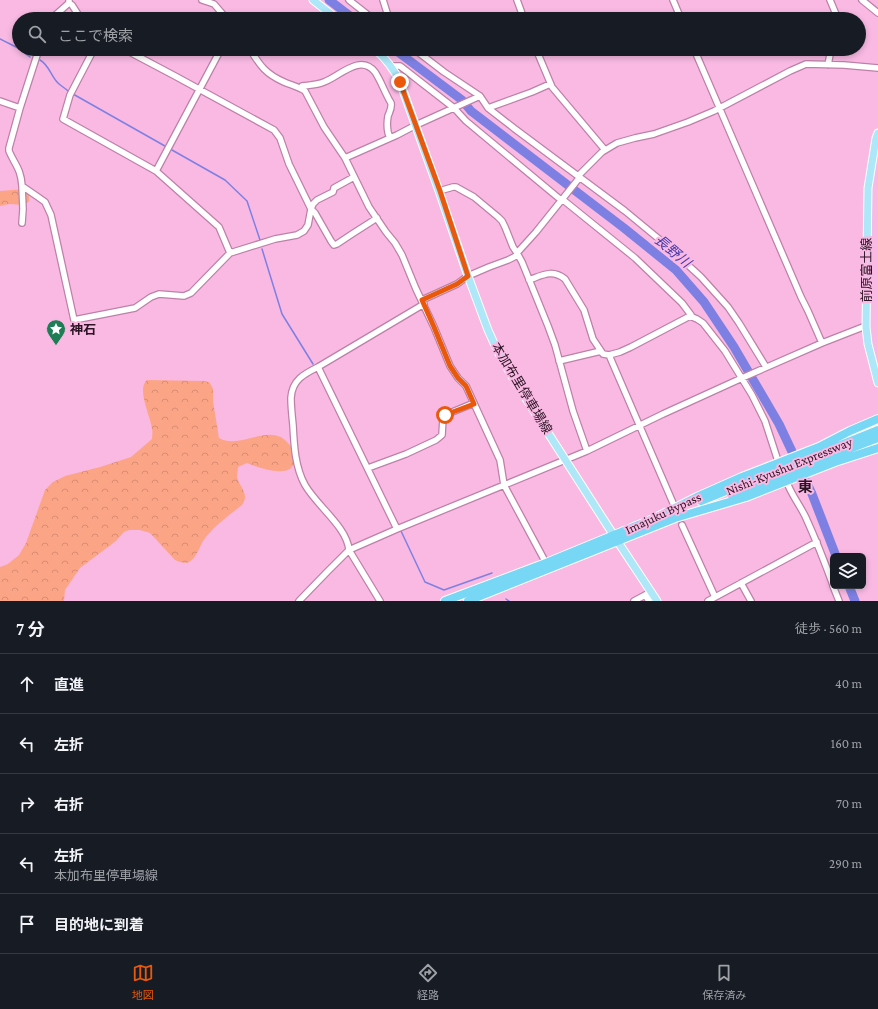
<!DOCTYPE html>
<html lang="ja">
<meta charset="utf-8">
<style>
body{margin:0;font-family:"Crimson Pro","Noto Sans JP",serif;background:#242831;color:#f1f3f6}
.controls{position:absolute;right:12px;bottom:12px;display:grid;overflow:hidden;border-radius:6px;box-shadow:0 2px 6px #0003}
.controls button{width:36px;height:36px;display:grid;place-items:center;padding:0;border:0;border-bottom:1px solid #363941;background:#171b24;color:#f1f3f6;font:20px sans-serif}
.stop{position:absolute;width:12px;height:12px;margin:-9px;border:3px solid #ea580c;border-radius:50%;background:#fff}
.stop.end{background:#ea580c;border-color:#fff;box-shadow:0 1px 4px #0008}
.list{margin:0;padding:0;list-style:none}
h2{display:flex;justify-content:space-between;align-items:center;height:52px;margin:0;padding:0 16px;font-size:17px}
h2 small{font-size:13px;font-weight:400;color:#9ea1a6}
.list li{display:grid;grid-template-columns:26px 1fr auto;gap:12px;align-items:center;box-sizing:border-box;height:60px;padding:0 16px;border-top:1px solid #363941}
.list b{display:block;font-size:15px;white-space:nowrap}
.list p{margin:0;font-size:13px;white-space:nowrap;color:#9ea1a6}
.list em{font-size:13px;font-style:normal;color:#9ea1a6}
.icon{flex:none;width:22px;height:22px;fill:none;stroke:currentColor;stroke-width:2;stroke-linecap:round;stroke-linejoin:round}
.map{position:relative;flex:none;width:878px;height:601px;overflow:hidden}
.search{position:absolute;background:#171b24;box-shadow:0 2px 6px #0003;left:12px;right:12px;top:12px;height:44px;display:flex;align-items:center;gap:10px;box-sizing:border-box;padding:0 14px;border-radius:22px;color:#9ea1a6;font-size:15px}
.sheet{height:352px;background:#171b24}
nav{display:flex;justify-content:space-around;align-items:center;box-sizing:border-box;height:56px;border-top:1px solid #363941;background:#171b24;font-size:11px;color:#9ea1a6}
nav a{display:grid;justify-items:center;gap:2px}
nav .on{color:#ea580c}
.map>svg:first-child{display:block}
</style>
<div class="map">
<svg width="878" height="601" viewBox="0 0 878 601">
<defs>
<pattern id="forest-crowns" width="20" height="18" patternUnits="userSpaceOnUse"><rect width="20" height="18" fill="#fca586"/><path d="M2 6a3 3 0 1 1 6 0M12 15a3 3 0 1 1 6 0" fill="none" stroke="#d88d73"/></pattern>
</defs>
<rect width="100%" height="100%" fill="#f9b9e3"/>
<path fill="url(#forest-crowns)" d="M25 189 29 195V201L24 205 9 204 0 206V191Z
M147 380 203 381 209 382 211 385 213 389V401L219 438C242 451 273 418 291 447 294 451 294 459 293 465 288 478 256 467 247 463L238 467C238 470 237 474 237 477 240 488 250 494 242 505 228 516 213 527 203 541 199 548 197 557 189 562 185 564 179 562 175 560L150 533 140 530H129L124 532 116 541 80 568 65 590 64 601H0V567L8 564 19 555 26 543 45 490 53 482 65 476 100 467 131 457 152 439C152 436 153 432 152 429 151 417 136 389 147 380Z"/>
<g fill="none" stroke-linecap="round" stroke-linejoin="round">
<path stroke="#7d80e2" stroke-width="1.5" d="M0 39 16 47 30 57
M40 60C49 65 51 76 58 83 61 86 65 88 68 91
M73 94 225 180 247 201 260 240
M262 249 282 314 313 364
M333 391 350 427
M401 531 425 582 444 590 492 573
M506 599 509 601"/>
<path stroke="#7d80e2" stroke-width="9" d="M329 0 354 19
M394 49 462 100 471 111 624 228 676 270 704 302 734 347 779 424 812 494 836 556
M849 586 855 601"/>
<defs>
<path id="minor" d="M202 0 214 4 227 19
M349 0 373 19
M383 0 389 19
M517 0 524 19
M673 0 681 19
M830 0 838 19
M862 0 878 13
M69 1V3L72 5 81 19
M51 19 69 3
M39 49 20 108 9 148V151C15 165 21 169 22 186L38 197 45 202 51 215 74 320 135 308 151 297 159 294 184 296 191 293 230 253 275 239 297 235 304 231 308 225 311 209 313 204 317 200 333 192 334 188 354 177
M94 49 70 95 63 119 156 171 219 227 230 253
M124 49 175 76 274 130 280 138 289 164 311 209 315 213 331 241 334 245 337 244 352 234 377 218
M250 49C260 66 266 74 284 82 291 85 299 87 305 91L324 127 345 158 369 207 386 232 395 243 402 255 416 289 434 327 450 366 458 378 466 386 500 460 501 466 504 485 546 563
M414 49 444 72 480 96 488 108 515 129 625 211 665 244 701 277 728 307 739 323 766 367
M536 49 552 87 605 150
M694 49 801 297 808 311 822 343
M828 65 831 49
M391 66H400L454 108 466 121 561 200
M302 88V86C310 85 317 85 324 82 339 77 360 53 375 72 381 81 385 93 391 103 392 108 390 111 388 116 387 122 387 132 390 138
M0 101 20 108
M488 108 532 92 550 84
M345 158 397 135 416 125 480 96
M156 171 221 49
M578 176 602 152 617 143 635 138 654 134 688 122 714 111 790 71 806 64 844 65 878 68
M22 186 23 209 22 223
M439 191 453 187H456L474 197 498 217 502 221 505 227 513 247 517 253 522 262 548 326 555 345 573 411 587 451
M562 199 635 258 682 303 691 315 690 316
M517 253 536 232 580 177
M529 280C543 275 552 269 565 279L584 310 593 339 603 354 609 355 620 352 631 347 690 316
M422 300 457 284 468 276 489 267 508 260 518 255
M690 316 697 319 703 323 725 351 752 395 765 421 777 458
M609 355 673 503
M559 361 601 351
M318 367 397 529
M368 468 406 454 436 440 442 435 443 418 445 415 474 403
M788 485C793 497 801 507 806 518 816 540 825 563 833 585
M682 525 715 597
M741 583 751 601
M833 586 839 601
M645 595 649 601
M299 601 327 572 349 550 397 529 587 451 663 414 742 378 822 343 863 327H866
M380 601 349 550C347 527 317 506 305 485 295 467 294 445 293 425 292 416 291 407 291 398 292 380 304 374 318 367L424 304
M634 601 651 592
M708 601 817 542"/>
<path id="major" d="M313 0 337 19
M375 49C386 59 394 69 400 82L439 191 468 276 488 330 498 352 516 383 618 542 657 601
M878 133 876 138 868 188 866 327 868 344 878 383"/>
<path id="highway" d="M732 496 774 478 878 438
M701 501 878 430
M445 601 546 563 653 519 697 497 742 477 819 447 850 431 878 419
M468 601 675 518 746 497 835 462 878 448"/>
</defs>
<use href="#minor" stroke="#bd81a8" stroke-width="8"/>
<use href="#major" stroke="#fff" stroke-width="9"/>
<use href="#highway" stroke="#fff" stroke-width="10"/>
<use href="#minor" stroke="#fff" stroke-width="5.5"/>
<use href="#major" stroke="#aee7f8" stroke-width="7"/>
<use href="#highway" stroke="#78d7f4" stroke-width="8"/>
</g>
<g fill="none" stroke-linecap="round" stroke-linejoin="round">
<path stroke="#ea580c" stroke-width="5" d="M400 82 440 191 468 276 457 284 422 300 434 327 450 366 458 378 466 386 474 404 445 415"/>
</g>
<defs>
<symbol id="sight-pin" viewBox="-11 -11 22 30"><path d="M0 17L-7.5 6A9.5 9.5 0 1 1 7.5 6Z" fill="#1e7d55" stroke="#f9b9e3"/><path d="M0-6L1.8-2.2L6-1.7L2.9 1.2L3.7 5.4L0 3.3L-3.7 5.4L-2.9 1.2L-6-1.7L-1.8-2.2Z" fill="#fff"/></symbol>
</defs>
<g fill-rule="evenodd">
<use href="#sight-pin" x="45" y="318" width="22" height="30"/>
</g>
<g text-anchor="middle" dominant-baseline="central" stroke-width="4" stroke-linejoin="round" paint-order="stroke">
<g font-size="13" fill="#2a1323" stroke="#f9b9e3">
<text transform="translate(866 270) rotate(-90)">前原富士線</text>
<text transform="translate(522 388) rotate(59)">本加布里停車場線</text>
<text transform="translate(789 466) rotate(-22)">Nishi-Kyushu Expressway</text>
<text transform="translate(663 513) rotate(-25)">Imajuku Bypass</text>
</g>
<g font-size="13" font-weight="bold" fill="#2a1323" stroke="#f9b9e3" text-anchor="start">
<text x="70" y="329">神石</text>
</g>
<g font-size="14" font-style="italic" fill="#4339ab" stroke="#f9b9e3">
<text transform="translate(673 251) rotate(40)">長野川</text>
</g>
<g font-size="15" font-weight="bold" fill="#2a1323" stroke="#f9b9e3">
<text x="805" y="487">東</text>
</g>
</g>
</svg>
<div class="controls">
<button><svg class="icon" aria-label="layers" viewBox="0 0 24 24"><path d="M12 4l9 5-9 5-9-5zM3 14l9 5 9-5"/></svg></button>
</div>
<div class="stop" style="left:445px;top:415px"></div>
<div class="stop end" style="left:400px;top:82px"></div>
<div class="search"><svg class="icon" aria-label="search" viewBox="0 0 24 24"><circle cx="10" cy="10" r="6"/><path d="M15 15l6 6"/></svg>ここで検索</div>
</div>
<section class="sheet">
<h2>7 分<small>徒歩 · 560 m</small></h2>
<ul class="list">
<li><svg class="icon" aria-label="ahead" viewBox="0 0 24 24"><path d="M12 20V5M6 11l6-6 6 6"/></svg><div><b>直進</b></div><em>40 m</em></li>
<li><svg class="icon" aria-label="left" viewBox="0 0 24 24"><path d="M17 20v-9H6M10 6l-5 5 5 5"/></svg><div><b>左折</b></div><em>160 m</em></li>
<li><svg class="icon" aria-label="right" viewBox="0 0 24 24"><path d="M7 20v-9h11M14 6l5 5-5 5"/></svg><div><b>右折</b></div><em>70 m</em></li>
<li><svg class="icon" aria-label="left" viewBox="0 0 24 24"><path d="M17 20v-9H6M10 6l-5 5 5 5"/></svg><div><b>左折</b><p>本加布里停車場線</p></div><em>290 m</em></li>
<li><svg class="icon" aria-label="arrive" viewBox="0 0 24 24"><path d="M6 21V4h12l-3 4 3 4H6"/></svg><div><b>目的地に到着</b></div></li>
</ul>
</section>
<nav>
<a class="on"><svg class="icon" aria-label="map" viewBox="0 0 24 24"><path d="M3 6l6-2 6 2 6-2v14l-6 2-6-2-6 2zM9 4v14M15 6v14"/></svg>地図</a>
<a><svg class="icon" aria-label="directions" viewBox="0 0 24 24"><path d="M12 3l9 9-9 9-9-9zM9 14v-3h6M13 9l2 2-2 2"/></svg>経路</a>
<a><svg class="icon" aria-label="saved" viewBox="0 0 24 24"><path d="M7 4h10v16l-5-4-5 4z"/></svg>保存済み</a>
</nav>
